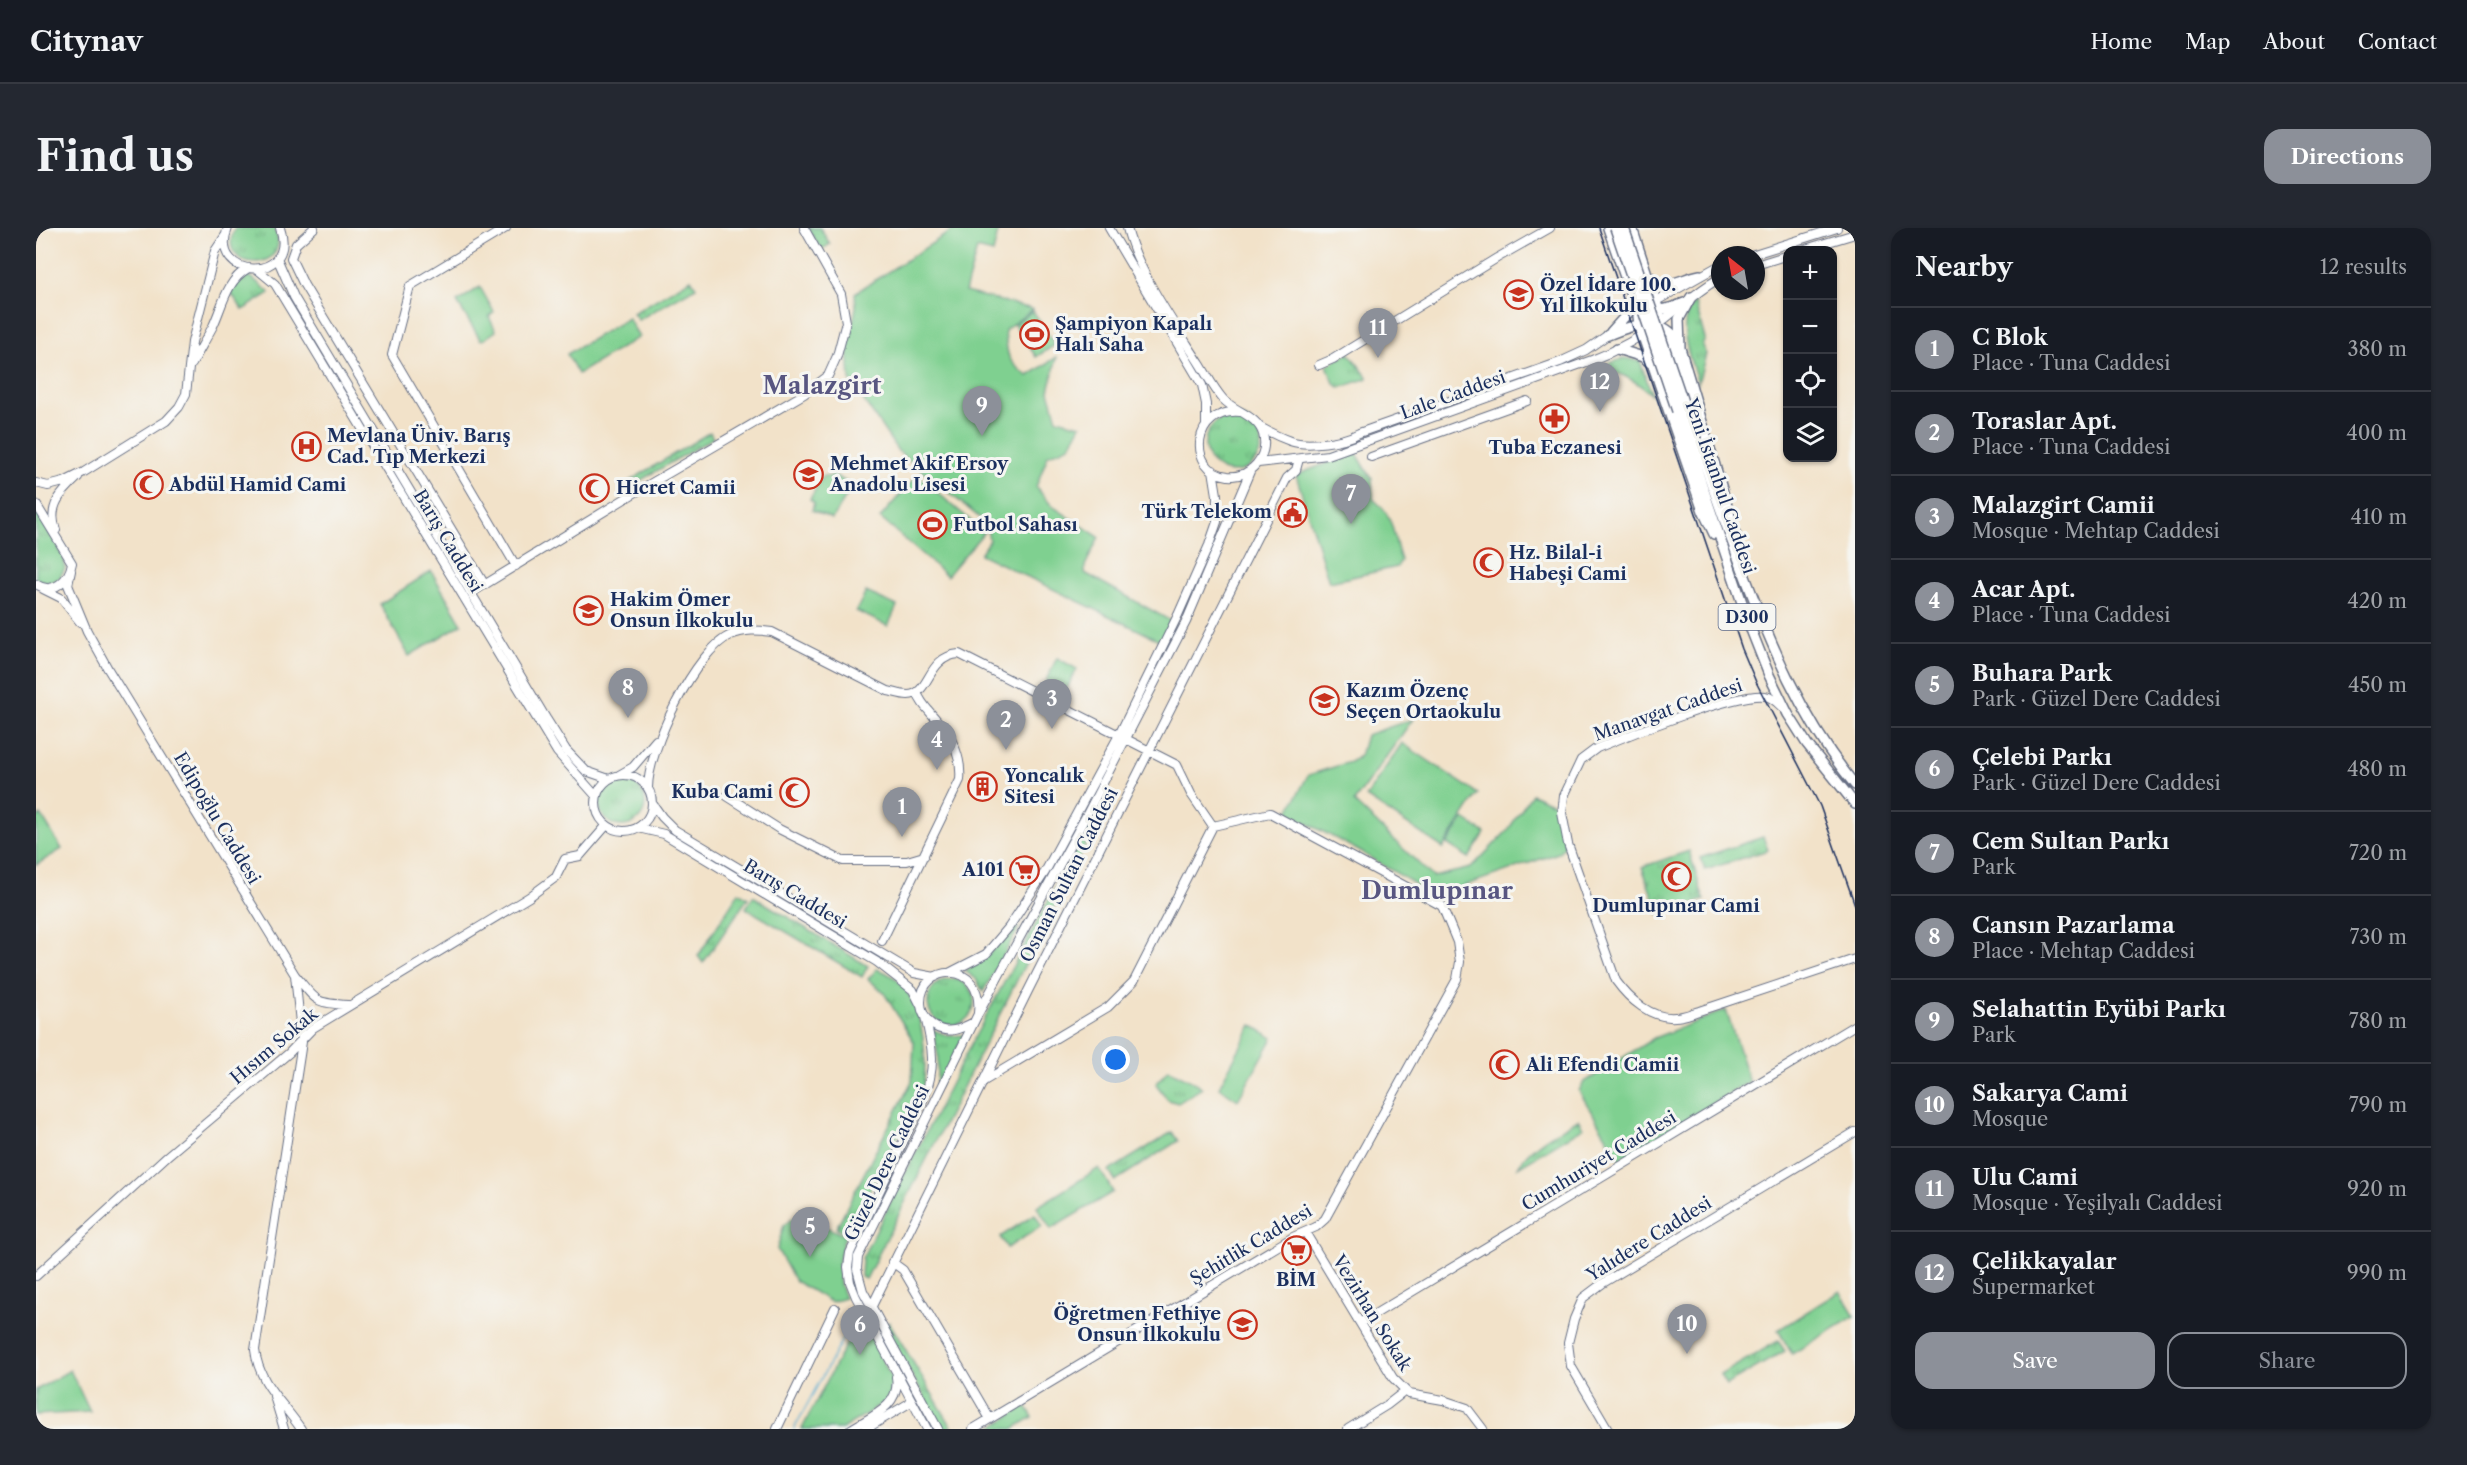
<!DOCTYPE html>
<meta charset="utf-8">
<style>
body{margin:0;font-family:"Libre Caslon Text",serif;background:#242831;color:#f1f3f6}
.controls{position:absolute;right:18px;top:18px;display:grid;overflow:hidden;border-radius:12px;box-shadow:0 2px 4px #0004}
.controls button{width:54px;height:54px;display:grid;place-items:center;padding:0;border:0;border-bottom:2px solid #363941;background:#171b24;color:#f1f3f6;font:30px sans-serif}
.compass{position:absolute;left:1675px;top:18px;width:54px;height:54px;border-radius:50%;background:#171b24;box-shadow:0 2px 4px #0004;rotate:329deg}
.you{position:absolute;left:1080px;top:832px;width:21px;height:21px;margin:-15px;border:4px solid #fff;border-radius:50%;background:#1a73e8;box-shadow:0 0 0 9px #1a73e833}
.badge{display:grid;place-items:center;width:39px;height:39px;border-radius:50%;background:#8c9099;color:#fff;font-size:20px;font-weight:700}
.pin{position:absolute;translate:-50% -50px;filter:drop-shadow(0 2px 3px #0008)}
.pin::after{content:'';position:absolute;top:32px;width:21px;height:18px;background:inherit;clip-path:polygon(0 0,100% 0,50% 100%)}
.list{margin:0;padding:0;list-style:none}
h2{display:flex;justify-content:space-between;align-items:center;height:78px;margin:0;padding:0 24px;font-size:26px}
h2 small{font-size:20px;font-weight:400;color:#9ea1a6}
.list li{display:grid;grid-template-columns:39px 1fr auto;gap:18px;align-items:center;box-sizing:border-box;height:84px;padding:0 24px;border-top:2px solid #363941}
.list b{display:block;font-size:22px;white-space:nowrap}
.list p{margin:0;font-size:20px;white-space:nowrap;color:#9ea1a6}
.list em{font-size:20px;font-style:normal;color:#9ea1a6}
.actions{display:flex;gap:12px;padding:18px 24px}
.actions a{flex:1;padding:14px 0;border:2px solid #8c9099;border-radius:18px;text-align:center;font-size:21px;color:#8c9099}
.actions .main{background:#8c9099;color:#fff}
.icon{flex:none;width:33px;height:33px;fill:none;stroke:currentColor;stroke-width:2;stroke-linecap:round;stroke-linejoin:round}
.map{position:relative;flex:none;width:1819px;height:1201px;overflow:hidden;border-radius:18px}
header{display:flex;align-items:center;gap:36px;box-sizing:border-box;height:84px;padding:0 30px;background:#171b24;border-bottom:2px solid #363941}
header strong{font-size:28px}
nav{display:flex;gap:33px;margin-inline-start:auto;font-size:21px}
.intro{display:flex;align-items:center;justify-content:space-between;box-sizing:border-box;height:144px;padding:0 36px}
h1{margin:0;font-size:42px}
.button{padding:15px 27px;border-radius:18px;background:#8c9099;color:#fff;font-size:21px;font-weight:700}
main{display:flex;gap:36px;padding:0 36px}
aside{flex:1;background:#171b24;border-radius:18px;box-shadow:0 2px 4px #0004}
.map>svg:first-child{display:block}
</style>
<header>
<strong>Citynav</strong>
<nav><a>Home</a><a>Map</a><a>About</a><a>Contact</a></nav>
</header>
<div class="intro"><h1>Find us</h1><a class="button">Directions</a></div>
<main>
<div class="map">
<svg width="1819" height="1201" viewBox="0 0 1819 1201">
<defs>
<pattern id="grass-tufts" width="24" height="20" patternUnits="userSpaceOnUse" patternTransform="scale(1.5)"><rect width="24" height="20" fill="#7fd090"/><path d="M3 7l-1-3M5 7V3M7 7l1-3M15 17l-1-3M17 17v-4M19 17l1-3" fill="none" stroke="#67a979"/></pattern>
</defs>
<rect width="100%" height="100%" fill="#f6f6f2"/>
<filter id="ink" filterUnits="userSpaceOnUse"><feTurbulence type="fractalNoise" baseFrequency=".0167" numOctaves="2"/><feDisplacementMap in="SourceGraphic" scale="12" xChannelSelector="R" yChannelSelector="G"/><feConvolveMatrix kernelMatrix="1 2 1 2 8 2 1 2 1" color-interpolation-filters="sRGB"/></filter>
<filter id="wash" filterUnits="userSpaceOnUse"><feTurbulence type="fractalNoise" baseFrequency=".008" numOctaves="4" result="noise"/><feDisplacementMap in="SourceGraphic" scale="24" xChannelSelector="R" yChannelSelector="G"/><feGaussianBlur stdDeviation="1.35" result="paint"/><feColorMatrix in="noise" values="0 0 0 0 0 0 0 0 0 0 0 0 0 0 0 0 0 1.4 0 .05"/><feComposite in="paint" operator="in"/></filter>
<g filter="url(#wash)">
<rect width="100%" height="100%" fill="#f2e2c9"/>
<path fill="url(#grass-tufts)" stroke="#4d8077" stroke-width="1.5" d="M199 0H238C260 46 177 45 199 0Z
M772 0H784L794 16 785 22Z
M210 48 215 49 234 65 207 82 195 65 204 49Z
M655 51 660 59 602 92 597 85Z
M1659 74 1669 111 1666 118 1670 126 1662 155C1654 130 1638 95 1659 74Z
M1313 125 1332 150 1304 160 1298 155 1291 137Z
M1589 130 1604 133 1616 167C1597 150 1581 142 1556 141Z
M1169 216a28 28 0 1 1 56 0a28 28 0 1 1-56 0Z
M674 204 677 210 595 258 592 254Z
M0 282 28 328 29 340 23 351 12 355 0 351Z
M563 575a23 23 0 1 1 46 0a23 23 0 1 1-46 0Z
M1056 594H1061L830 1051 825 1049 826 1030 935 816 1049 604Z
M1727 609 1732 622 1669 642 1664 630Z
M1653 623 1668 672 1623 686 1606 639Z
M703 664 712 670 667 735 662 728Z
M717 668 832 738 826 749 710 680Z
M983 700 947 764 940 751 929 743 947 732 977 701Z
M841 741C886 754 893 823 887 861L810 1006 800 1000 876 853 878 814 848 765 832 751Z
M892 774a23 23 0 1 1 46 0a23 23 0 1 1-46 0Z
M897 802 913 808 928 807 902 859 900 858 902 827Z
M1132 841 1163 857 1166 860 1142 875 1132 872 1120 856Z
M1542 891 1547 900 1482 939C1494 916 1522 904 1542 891Z
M1136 904 1142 913 1079 953 1073 943Z
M999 986 1006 998 971 1020 964 1009Z
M853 1094 916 1199 906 1201 848 1097Z
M1742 1113 1749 1123 1690 1157 1684 1147Z
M990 1178 997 1189 977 1201H953Z"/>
<path fill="#7fd090" stroke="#4d8077" stroke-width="1.5" d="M920 0H963L957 25 941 21 929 64 997 81 969 102C971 127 970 133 992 148L1021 129 1013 163 1021 191 1045 197 1034 218 1012 227 1000 259 1016 278 1063 309 1049 338V345L1135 393 1125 413 944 326 953 312 950 295 862 223 814 152 812 121 820 79 819 65Z
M444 59 458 84 453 89 460 103 447 112 444 111 421 74Z
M997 83 1019 117 1000 129 978 96Z
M592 90 603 109 542 146 531 126Z
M1320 224 1336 251 1337 271C1361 290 1355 306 1365 332L1361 339 1293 354 1260 247Z
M796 246 817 258 796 291 776 282 778 275 774 271 787 248 794 249Z
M881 247 948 304 911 348 844 290Z
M395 343 426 396 373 428 344 376Z
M830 364 861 378 852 398 820 383Z
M1021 430 1041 441 1026 470 1006 460Z
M1377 491 1318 574 1397 649 1435 640 1472 602 1496 566 1520 577 1529 617 1522 625 1399 668 1323 623 1252 585 1272 547 1314 534 1324 528 1330 507Z
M1366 515 1442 566 1407 620 1330 569Z
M5 587 26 621 0 637V590Z
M1428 591 1449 605 1433 630 1411 616Z
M1690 782 1713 854 1584 931 1543 863 1547 855 1618 810Z
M1216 797 1237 810 1202 872 1183 859Z
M1063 940 1077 964 1015 1001 1001 979Z
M763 986 809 1008C802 1032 798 1045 809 1070L795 1074 759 1053 741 1021 748 997Z
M1804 1063 1819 1088 1756 1126 1742 1102Z
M824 1089 856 1151 855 1165 850 1174 806 1201H766Z
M34 1142 54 1184 0 1187V1162Z"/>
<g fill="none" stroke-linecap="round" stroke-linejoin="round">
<path stroke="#56aed3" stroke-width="1.5" d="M758 1201 821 1084"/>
</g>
</g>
<g filter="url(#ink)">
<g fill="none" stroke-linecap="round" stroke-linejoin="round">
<defs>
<path id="secondary" d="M192 0C171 53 263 55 244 0
M278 0 260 16 255 30 268 57 449 357
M470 0 374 58 356 127 480 338
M1073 0 1166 157 1170 176V197
M1091 0C1102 45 1139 97 1164 136 1171 147 1178 161 1187 171 1199 184 1221 187 1227 206 1233 228 1215 250 1192 248 1150 243 1156 180 1204 184
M1766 22 1819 6
M1715 27 1801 0
M241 30 258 69 511 492 530 522 550 543 573 551
M1720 37 1752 27
M222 42 239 56 521 524 560 568
M1615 76 1684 37
M156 136C163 123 170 111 177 98 186 79 191 52 211 41
M1283 137 1297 131 1461 30 1514 0
M1224 199C1233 204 1243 209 1254 213 1271 219 1307 214 1323 205L1524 134 1550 122 1576 104
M1335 229 1491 173
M1222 235 1292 227 1556 132C1583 122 1608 107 1630 90 1648 76 1664 61 1684 50
M0 255 12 258 28 254 48 244 130 193 143 179 150 166 156 114 179 23 189 8
M0 276 36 335C33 352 17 368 0 356
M20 302C11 278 26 264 42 249
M35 343 32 357 51 403 72 441 259 747 266 814 219 1122C223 1156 247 1174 265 1201
M7 361 25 370 44 394
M435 365 595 267 768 166 792 148 801 128 810 94 805 66 768 0
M1748 481C1742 476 1737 469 1729 468 1701 464 1592 507 1561 520L1545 532 1528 568 1526 585 1532 616 1580 753C1593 771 1615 791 1639 789 1647 789 1656 785 1663 783L1819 731
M560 575a28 28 0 1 1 56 0a28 28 0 1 1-56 0Z
M583 547 597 539 620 512
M612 560C612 522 659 422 695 407 709 401 722 402 736 404L852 463C858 464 865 467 872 467 895 466 890 429 923 426L1083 507
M691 568 743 601 807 633H871L888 628
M616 575 626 589 639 602 878 745 899 749
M602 600 628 606 841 734 877 762 885 778
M846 713 924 552C926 531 917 510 903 495 895 484 885 477 881 464
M913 745 950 726 973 699 1009 644 1083 507 1142 387 1173 317 1181 294V267L1177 242
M259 747C281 773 277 775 312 777
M889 789C897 820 900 840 888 870L814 1025 812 1039 814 1054 820 1069 891 1201
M938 794C925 801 912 807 898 798 890 793 885 784 885 775 884 735 948 731 942 785
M948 853 1072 779 1098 753 1177 598
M1269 1004 1357 1150 1373 1166 1407 1172 1431 1180 1447 1201
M856 1034 867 1042 954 1191
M0 1048 131 928 253 825 277 800 493 669 520 649 529 631 544 628 570 598
M835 1080 992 763 1251 250 1260 242 1263 231
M1324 1095 1819 797
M238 1168 248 1201
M741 1201 799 1080
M815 1201C836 1188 865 1178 860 1149
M830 1201 875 1174
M902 1201 827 1063 821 1041 822 1029 941 788 1050 588 1150 394 1215 241
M937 1201 1257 1009 1280 999 1289 991 1421 751 1424 734 1421 714 1406 678 1234 585 1177 598 1155 566 1141 537 1090 511
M1312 1201 1351 1177 1369 1163
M1572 1201 1535 1138 1532 1115 1538 1091 1547 1070 1567 1055 1819 904"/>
<path id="highway" d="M1572 0 1598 75C1613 86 1632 82 1648 75
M1596 0 1624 86
M1613 48C1630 65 1645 50 1664 47
M1655 69 1643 91 1644 120 1700 308
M1608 81 1602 88 1603 97 1667 283 1678 306
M1575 104 1592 85 1595 71
M1572 107C1596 97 1626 86 1642 114
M1621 114 1631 113 1636 118 1653 172
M1581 121 1607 129 1617 137
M1649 180C1667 232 1685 284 1704 335 1734 415 1765 491 1819 557
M1641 183 1716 404 1733 447 1752 486 1771 516 1819 576"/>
</defs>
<use href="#secondary" stroke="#666e83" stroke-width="10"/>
<use href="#highway" stroke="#666e83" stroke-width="12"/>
<use href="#secondary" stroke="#fff" stroke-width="8"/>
<use href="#highway" stroke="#fff" stroke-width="9"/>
<path stroke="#1b2f5e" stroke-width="1.5" d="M1563 0 1706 421 1720 454 1784 578 1819 677"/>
<defs>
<path id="highway-bridge" d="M1579 0 1641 183
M1588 0 1649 180"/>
</defs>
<use href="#highway-bridge" stroke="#666e83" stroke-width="12" stroke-linecap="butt"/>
<use href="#highway-bridge" stroke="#fff" stroke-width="9"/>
</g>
</g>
<defs>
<symbol id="school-ring" viewBox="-11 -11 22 22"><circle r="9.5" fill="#f6f6f2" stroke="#c8321e" stroke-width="1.5"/><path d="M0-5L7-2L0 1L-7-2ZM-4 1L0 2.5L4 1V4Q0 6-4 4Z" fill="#c8321e"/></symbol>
<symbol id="stadium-ring" viewBox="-11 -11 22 22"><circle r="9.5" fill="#f6f6f2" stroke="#c8321e" stroke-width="1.5"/><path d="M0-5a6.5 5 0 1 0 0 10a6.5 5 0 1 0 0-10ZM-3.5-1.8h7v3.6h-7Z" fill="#c8321e"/></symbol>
<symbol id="pharmacy-ring" viewBox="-11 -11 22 22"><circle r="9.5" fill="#f6f6f2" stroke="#c8321e" stroke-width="1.5"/><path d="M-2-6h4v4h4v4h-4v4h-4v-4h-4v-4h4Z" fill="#c8321e"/></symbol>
<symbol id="hospital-ring" viewBox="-11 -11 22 22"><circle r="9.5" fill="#f6f6f2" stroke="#c8321e" stroke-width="1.5"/><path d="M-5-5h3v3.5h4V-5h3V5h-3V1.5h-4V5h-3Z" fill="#c8321e"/></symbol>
<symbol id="mosque-ring" viewBox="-11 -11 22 22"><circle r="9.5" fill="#f6f6f2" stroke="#c8321e" stroke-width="1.5"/><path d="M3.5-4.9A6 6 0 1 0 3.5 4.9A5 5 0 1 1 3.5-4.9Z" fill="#c8321e"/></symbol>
<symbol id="civic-ring" viewBox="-11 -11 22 22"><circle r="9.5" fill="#f6f6f2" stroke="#c8321e" stroke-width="1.5"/><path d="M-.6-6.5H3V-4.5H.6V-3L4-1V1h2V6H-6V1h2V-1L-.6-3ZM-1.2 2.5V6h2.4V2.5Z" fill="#c8321e"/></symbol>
<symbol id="building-ring" viewBox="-11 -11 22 22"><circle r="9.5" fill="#f6f6f2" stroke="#c8321e" stroke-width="1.5"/><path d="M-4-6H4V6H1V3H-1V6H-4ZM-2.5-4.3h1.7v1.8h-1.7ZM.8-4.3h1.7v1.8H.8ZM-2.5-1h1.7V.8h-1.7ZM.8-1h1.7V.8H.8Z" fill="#c8321e"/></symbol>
<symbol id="supermarket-ring" viewBox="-11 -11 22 22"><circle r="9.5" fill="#f6f6f2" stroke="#c8321e" stroke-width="1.5"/><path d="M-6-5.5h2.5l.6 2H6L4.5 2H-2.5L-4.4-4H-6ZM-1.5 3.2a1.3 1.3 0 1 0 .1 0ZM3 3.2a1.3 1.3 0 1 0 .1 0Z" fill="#c8321e"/></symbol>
</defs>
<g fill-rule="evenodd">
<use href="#school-ring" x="1466" y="50" width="33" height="33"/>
<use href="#stadium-ring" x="982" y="90" width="33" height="33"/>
<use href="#pharmacy-ring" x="1502" y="174" width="33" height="33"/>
<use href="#hospital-ring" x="254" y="202" width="33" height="33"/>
<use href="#school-ring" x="756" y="230" width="33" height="33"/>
<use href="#mosque-ring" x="96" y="240" width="33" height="33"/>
<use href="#mosque-ring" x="542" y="244" width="33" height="33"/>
<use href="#civic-ring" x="1240" y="268" width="33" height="33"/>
<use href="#stadium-ring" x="880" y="280" width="33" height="33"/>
<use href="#mosque-ring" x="1436" y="318" width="33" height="33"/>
<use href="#school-ring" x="536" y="366" width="33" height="33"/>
<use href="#school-ring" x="1272" y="456" width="33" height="33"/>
<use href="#building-ring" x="930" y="542" width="33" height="33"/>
<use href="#mosque-ring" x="742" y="548" width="33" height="33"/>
<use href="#supermarket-ring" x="972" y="626" width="33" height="33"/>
<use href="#mosque-ring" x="1624" y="632" width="33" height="33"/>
<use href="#mosque-ring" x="1452" y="820" width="33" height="33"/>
<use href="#supermarket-ring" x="1244" y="1006" width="33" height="33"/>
<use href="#school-ring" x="1190" y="1080" width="33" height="33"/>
</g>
<g text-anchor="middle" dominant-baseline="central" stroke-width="6" stroke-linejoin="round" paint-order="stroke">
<rect fill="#f6f6f2" stroke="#5d6b8a" stroke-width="1.5" x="1682.5" y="376" width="57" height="26" rx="4.5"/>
<g font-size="16" font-weight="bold" fill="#1b2f5e">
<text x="1711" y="389">D300</text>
</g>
<g font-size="18" font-weight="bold" fill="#1b2f5e" stroke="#f6f6f2" text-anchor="start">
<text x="1504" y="57">Özel İdare 100.<tspan x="1504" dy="21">Yıl İlkokulu</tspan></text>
<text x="1019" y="96">Şampiyon Kapalı<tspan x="1019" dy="21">Halı Saha</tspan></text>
<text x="291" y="208">Mevlana Üniv. Barış<tspan x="291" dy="21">Cad. Tıp Merkezi</tspan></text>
<text x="1519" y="220" text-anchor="middle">Tuba Eczanesi</text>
<text x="794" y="236">Mehmet Akif Ersoy<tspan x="794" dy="21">Anadolu Lisesi</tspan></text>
<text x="133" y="257">Abdül Hamid Cami</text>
<text x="580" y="260">Hicret Camii</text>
<text x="1236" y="284" text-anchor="end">Türk Telekom</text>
<text x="917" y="297">Futbol Sahası</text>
<text x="1473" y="325">Hz. Bilal-i<tspan x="1473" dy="21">Habeşi Cami</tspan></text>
<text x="574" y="372">Hakim Ömer<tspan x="574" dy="21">Onsun İlkokulu</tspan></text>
<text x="1310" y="463">Kazım Özenç<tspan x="1310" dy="21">Seçen Ortaokulu</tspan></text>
<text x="968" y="548">Yoncalık<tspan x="968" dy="21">Sitesi</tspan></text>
<text x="737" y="564" text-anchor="end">Kuba Cami</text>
<text x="968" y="642" text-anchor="end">A101</text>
<text x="1640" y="678" text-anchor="middle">Dumlupınar Cami</text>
<text x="1490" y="837">Ali Efendi Camii</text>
<text x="1260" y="1052" text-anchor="middle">BİM</text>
<text x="1185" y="1086" text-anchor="end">Öğretmen Fethiye<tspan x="1185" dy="21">Onsun İlkokulu</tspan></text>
</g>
<g font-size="18" fill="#1b2f5e" stroke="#f6f6f2">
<text transform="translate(1417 167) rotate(-20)">Lale Caddesi</text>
<text transform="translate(1684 258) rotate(71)">Yeni İstanbul Caddesi</text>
<text transform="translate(412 313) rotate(59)">Barış Caddesi</text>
<text transform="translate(1632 482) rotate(-19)">Manavgat Caddesi</text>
<text transform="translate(181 590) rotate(59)">Edipoğlu Caddesi</text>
<text transform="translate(1033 647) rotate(-63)">Osman Sultan Caddesi</text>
<text transform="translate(759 666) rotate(31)">Barış Caddesi</text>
<text transform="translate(238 818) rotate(-40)">Hısım Sokak</text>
<text transform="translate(1563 933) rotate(-31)">Cumhuriyet Caddesi</text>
<text transform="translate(851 935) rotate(-64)">Güzel Dere Caddesi</text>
<text transform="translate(1613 1011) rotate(-32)">Yalıdere Caddesi</text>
<text transform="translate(1215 1017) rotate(-31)">Şehitlik Caddesi</text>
<text transform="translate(1336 1085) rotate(58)">Vezirhan Sokak</text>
</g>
<g font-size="24" font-weight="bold" fill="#585681" stroke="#f6f6f2">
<text x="786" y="157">Malazgirt</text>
<text x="1401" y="662">Dumlupınar</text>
</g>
</g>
</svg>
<div class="controls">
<button>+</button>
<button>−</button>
<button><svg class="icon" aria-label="locate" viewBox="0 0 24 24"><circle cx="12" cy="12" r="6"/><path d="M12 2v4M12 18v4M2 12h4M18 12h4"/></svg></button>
<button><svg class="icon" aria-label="layers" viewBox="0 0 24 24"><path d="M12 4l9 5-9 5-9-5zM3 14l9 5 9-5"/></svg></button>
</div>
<svg class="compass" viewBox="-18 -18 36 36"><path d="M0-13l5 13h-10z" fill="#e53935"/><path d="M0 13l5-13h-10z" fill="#9ea1a6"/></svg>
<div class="you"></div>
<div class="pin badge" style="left:866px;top:609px">1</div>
<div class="pin badge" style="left:970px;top:522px">2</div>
<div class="pin badge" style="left:1016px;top:501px">3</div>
<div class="pin badge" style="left:901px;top:542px">4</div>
<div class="pin badge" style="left:774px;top:1029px">5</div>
<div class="pin badge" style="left:824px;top:1127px">6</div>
<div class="pin badge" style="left:1315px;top:296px">7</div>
<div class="pin badge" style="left:592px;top:490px">8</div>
<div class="pin badge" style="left:946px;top:208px">9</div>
<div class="pin badge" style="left:1651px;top:1126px">10</div>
<div class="pin badge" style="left:1342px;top:130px">11</div>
<div class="pin badge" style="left:1564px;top:184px">12</div>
</div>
<aside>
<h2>Nearby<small>12 results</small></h2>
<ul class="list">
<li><span class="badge">1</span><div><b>C Blok</b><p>Place · Tuna Caddesi</p></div><em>380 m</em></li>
<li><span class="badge">2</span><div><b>Toraslar Apt.</b><p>Place · Tuna Caddesi</p></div><em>400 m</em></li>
<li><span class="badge">3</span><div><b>Malazgirt Camii</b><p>Mosque · Mehtap Caddesi</p></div><em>410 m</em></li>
<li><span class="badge">4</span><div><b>Acar Apt.</b><p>Place · Tuna Caddesi</p></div><em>420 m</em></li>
<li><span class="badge">5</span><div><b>Buhara Park</b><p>Park · Güzel Dere Caddesi</p></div><em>450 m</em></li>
<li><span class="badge">6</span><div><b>Çelebi Parkı</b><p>Park · Güzel Dere Caddesi</p></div><em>480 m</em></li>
<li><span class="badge">7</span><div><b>Cem Sultan Parkı</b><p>Park</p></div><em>720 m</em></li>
<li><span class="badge">8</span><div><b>Cansın Pazarlama</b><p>Place · Mehtap Caddesi</p></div><em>730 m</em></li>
<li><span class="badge">9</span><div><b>Selahattin Eyübi Parkı</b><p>Park</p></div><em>780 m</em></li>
<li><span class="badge">10</span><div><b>Sakarya Cami</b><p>Mosque</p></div><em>790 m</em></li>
<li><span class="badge">11</span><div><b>Ulu Cami</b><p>Mosque · Yeşilyalı Caddesi</p></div><em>920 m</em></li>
<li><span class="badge">12</span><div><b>Çelikkayalar</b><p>Supermarket</p></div><em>990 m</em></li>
</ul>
<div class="actions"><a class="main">Save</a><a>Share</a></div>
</aside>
</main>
